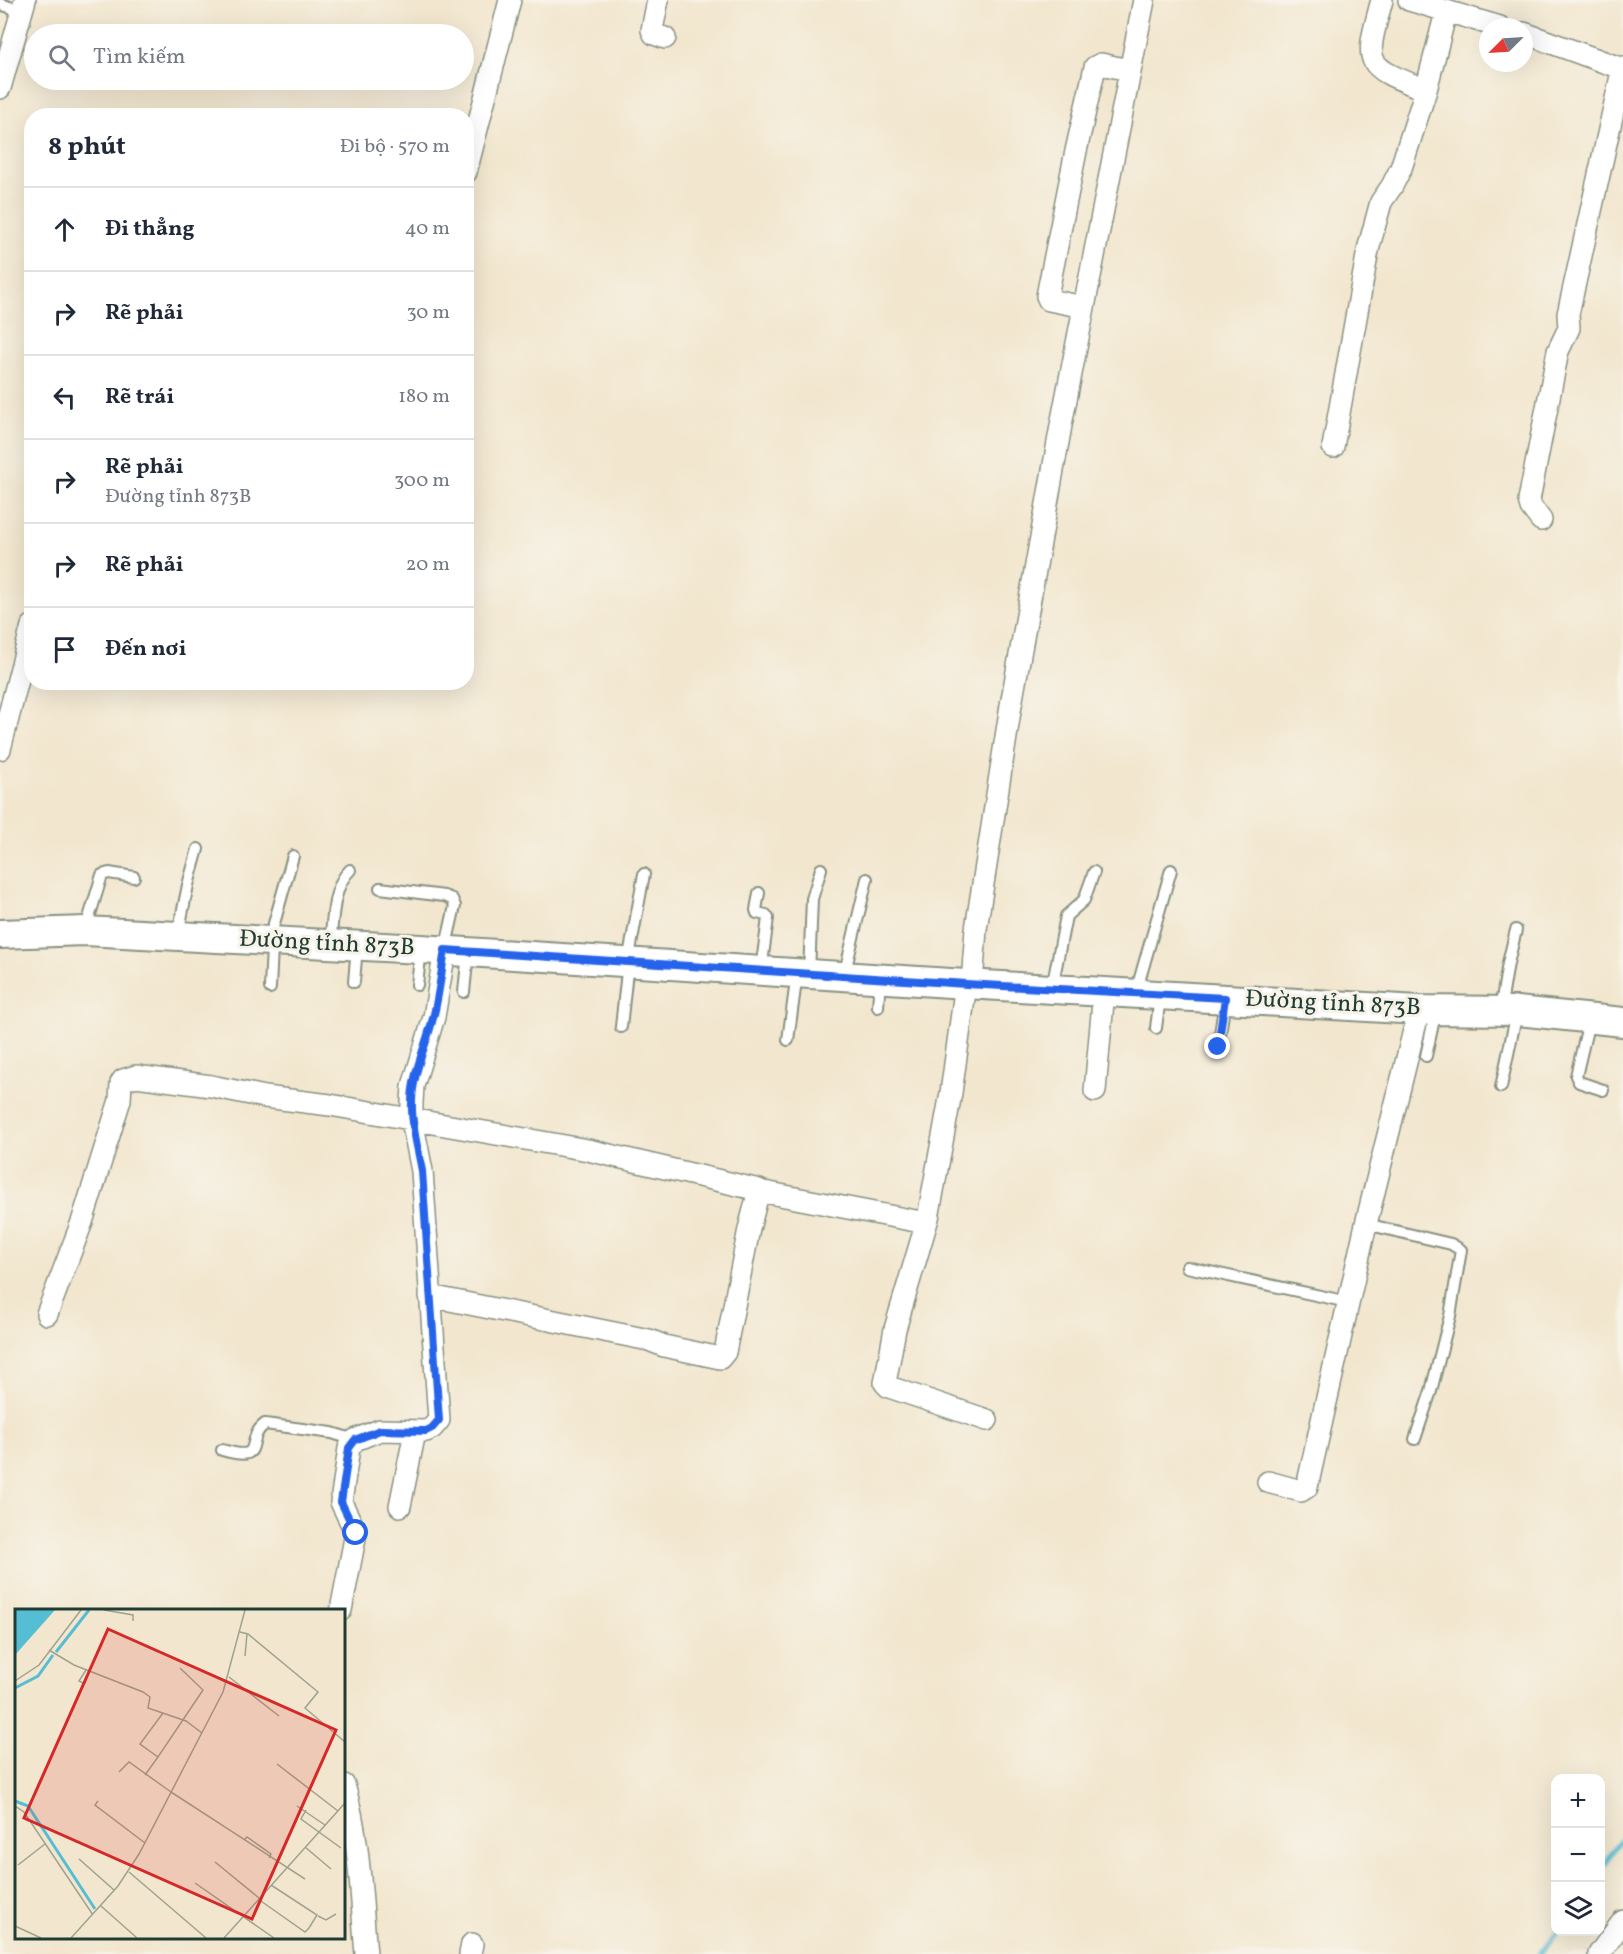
<!DOCTYPE html>
<html lang="vi">
<meta charset="utf-8">
<style>
body{margin:0;font-family:Vollkorn,serif;background:#f2f2f3;color:#1f2937}
.controls{position:absolute;right:18px;bottom:18px;display:grid;overflow:hidden;border-radius:12px;box-shadow:0 6px 24px #0002}
.controls button{width:54px;height:54px;display:grid;place-items:center;padding:0;border:0;border-bottom:2px solid #e0e1e3;background:#fff;color:#1f2937;font:30px sans-serif}
.compass{position:absolute;left:1479px;top:18px;width:54px;height:54px;border-radius:50%;background:#fff;box-shadow:0 6px 24px #0002;rotate:246deg}
.stop{position:absolute;width:18px;height:18px;margin:-14px;border:4px solid #2563eb;border-radius:50%;background:#fff}
.stop.end{background:#2563eb;border-color:#fff;box-shadow:0 2px 6px #0008}
.list{margin:0;padding:0;list-style:none}
h2{display:flex;justify-content:space-between;align-items:center;height:78px;margin:0;padding:0 24px;font-size:26px}
h2 small{font-size:20px;font-weight:400;color:#747a83}
.list li{display:grid;grid-template-columns:39px 1fr auto;gap:18px;align-items:center;box-sizing:border-box;height:84px;padding:0 24px;border-top:2px solid #e0e1e3}
.list b{display:block;font-size:22px;white-space:nowrap}
.list p{margin:0;font-size:20px;white-space:nowrap;color:#747a83}
.list em{font-size:20px;font-style:normal;color:#747a83}
.icon{flex:none;width:33px;height:33px;fill:none;stroke:currentColor;stroke-width:2;stroke-linecap:round;stroke-linejoin:round}
.map{position:relative;flex:none;width:1623px;height:1954px;overflow:hidden}
.search{position:absolute;background:#fff;box-shadow:0 6px 24px #0002;left:24px;top:24px;width:450px;height:66px;display:flex;align-items:center;gap:15px;box-sizing:border-box;padding:0 21px;border-radius:33px;color:#747a83;font-size:22px}
.panel{position:absolute;background:#fff;box-shadow:0 6px 24px #0002;left:24px;top:108px;width:450px;height:582px;border-radius:24px}
.map>svg:first-child{display:block}
</style>
<div class="map">
<svg width="1623" height="1954" viewBox="0 0 1623 1954">
<rect width="100%" height="100%" fill="#f7f3e8"/>
<filter id="ink" filterUnits="userSpaceOnUse"><feTurbulence type="fractalNoise" baseFrequency=".0167" numOctaves="2"/><feDisplacementMap in="SourceGraphic" scale="12" xChannelSelector="R" yChannelSelector="G"/><feConvolveMatrix kernelMatrix="1 2 1 2 8 2 1 2 1" color-interpolation-filters="sRGB"/></filter>
<filter id="wash" filterUnits="userSpaceOnUse"><feTurbulence type="fractalNoise" baseFrequency=".008" numOctaves="4" result="noise"/><feDisplacementMap in="SourceGraphic" scale="24" xChannelSelector="R" yChannelSelector="G"/><feGaussianBlur stdDeviation="1.35" result="paint"/><feColorMatrix in="noise" values="0 0 0 0 0 0 0 0 0 0 0 0 0 0 0 0 0 1.4 0 .05"/><feComposite in="paint" operator="in"/></filter>
<g filter="url(#wash)">
<rect width="100%" height="100%" fill="#f2e6ce"/>
<g fill="none" stroke-linecap="round" stroke-linejoin="round">
<path stroke="#56bed4" stroke-width="5" d="M1600 1871 1623 1837
M1539 1954 1559 1932"/>
</g>
</g>
<g filter="url(#ink)">
<g fill="none" stroke-linecap="round" stroke-linejoin="round">
<defs>
<path id="service" d="M0 4 22 11
M380 888 444 896 452 899 455 906 445 950
M759 893 756 910 757 913 766 915 768 918 761 971
M86 928 102 875 109 873 134 877
M178 934 188 885 198 849
M330 944C333 921 332 887 350 870
M809 974 812 899 821 869
M844 976 867 879
M354 982 357 946
M417 985 421 949
M270 988 273 927 293 856
M1052 988 1066 916 1084 900 1094 872
M464 992 468 952
M1136 992 1171 870
M878 1007 880 979
M1500 1011 1508 963 1516 930
M1589 1021 1576 1076 1579 1082 1603 1090
M621 1027 628 962 644 874
M1156 1028 1160 997
M788 1040 797 974
M1218 1047 1225 1001
M1426 1056 1436 1010
M1501 1087 1517 1012
M1366 1224 1451 1244 1461 1250 1450 1316 1431 1391 1415 1439
M1187 1267 1348 1302
M222 1450C268 1463 243 1440 265 1424L332 1433 355 1440"/>
<path id="minor" d="M658 0 652 30 654 34 665 38
M1382 0C1364 66 1363 65 1426 90
M1409 0 1500 27
M1524 33 1623 69
M0 88 25 0
M466 172 510 0
M1084 307 1049 300 1047 296 1076 151 1095 67 1101 64 1129 70
M1333 447 1368 250 1381 202 1392 186 1401 168 1426 90 1446 12
M1541 520 1531 507 1529 500 1558 351 1569 328 1568 314 1623 67
M0 749 32 626
M966 984 951 1093 928 1218 895 1329 885 1383 889 1387 987 1420
M972 984 976 929 1011 705 1062 420 1144 0
M1095 1091 1104 991
M759 1191 926 1223
M47 1314 82 1222 120 1100 121 1083 123 1080 136 1076 211 1086 265 1097 330 1105 588 1150 759 1190 749 1229 725 1352 720 1358 664 1346 649 1340 430 1296
M1268 1482 1301 1491 1307 1487 1366 1224 1419 1010
M400 1506 415 1432
M341 1610 356 1533 341 1502 349 1448 355 1440 380 1430 426 1431 432 1428 439 1420 422 1171 412 1120V1102L413 1086 434 1017 445 950
M344 1785C360 1839 361 1897 366 1954
M470 1954 472 1944
M1599 1954 1623 1921"/>
<path id="secondary" d="M0 934 85 931 421 949 966 984 1419 1010 1517 1011 1623 1022"/>
</defs>
<use href="#service" stroke="#889281" stroke-width="14"/>
<use href="#minor" stroke="#889281" stroke-width="24"/>
<use href="#secondary" stroke="#889281" stroke-width="32"/>
<use href="#service" stroke="#fff" stroke-width="10"/>
<use href="#minor" stroke="#fff" stroke-width="21"/>
<use href="#secondary" stroke="#fff" stroke-width="28"/>
</g>
</g>
<g fill="none" stroke-linecap="round" stroke-linejoin="round" filter="url(#ink)">
<path stroke="#2563eb" stroke-width="8" d="M356 1533 341 1502 349 1448 355 1440 380 1430 426 1431 432 1428 439 1420 422 1171C418 1148 411 1125 412 1103 412 1074 426 1046 433 1018 439 996 441 973 445 950L966 984 1225 998 1218 1047"/>
</g>
<g text-anchor="middle" dominant-baseline="central" stroke-width="6" stroke-linejoin="round" paint-order="stroke">
<g font-size="24" fill="#1f3d34" stroke="#f7f3e8">
<text transform="translate(327 944) rotate(3)">Đường tỉnh 873B</text>
<text transform="translate(1333 1004) rotate(3)">Đường tỉnh 873B</text>
</g>
</g>
<g transform="translate(15 1609)">
<rect width="330" height="330" fill="#f2e6ce"/>
<path d="M0 1H40L0 46Z" fill="#56bed4"/>
<path fill="none" stroke="#56bed4" stroke-width="3" d="M41 43 74 1M0 79 23 67 38 46M0 192 13 197 80 300"/>
<path fill="none" stroke="#9ea290" stroke-width="1.5" d="M89 1 118 6V12M225 23 233 25 303 83 290 99 330 133M34 41 59 56 128 83 135 88 133 99 171 112 187 124M230 47 232 25M214 68 264 107M0 72 24 56 66 1M70 75 64 72 71 61M148 104 125 135 143 148 188 81 165 59M262 155 323 202M104 163 114 153 156 183M130 166 143 148M156 183 290 270M83 192 80 196 130 234M0 197 9 203 78 306M282 197 310 216M291 201 286 210 326 239M229 231 232 228 256 245 254 249M290 238 316 260M64 250 99 281M200 253 244 289M3 256 30 235M114 263 191 329M180 274 259 329M243 290 290 323 294 319 302 306 256 276M86 297 122 329M303 307 311 311 321 305M0 317 26 329M56 329 103 277 124 245 208 83 230 1M209 329 330 194"/>
<path fill="#d62828" fill-opacity="0.15" stroke="#d62828" stroke-width="3" d="M93 20 321 121 237 310 9 209Z"/>
<rect width="330" height="330" fill="none" stroke="#1f3d34" stroke-width="3"/>
</g>
</svg>
<div class="controls">
<button>+</button>
<button>−</button>
<button><svg class="icon" aria-label="layers" viewBox="0 0 24 24"><path d="M12 4l9 5-9 5-9-5zM3 14l9 5 9-5"/></svg></button>
</div>
<svg class="compass" viewBox="-18 -18 36 36"><path d="M0-13l5 13h-10z" fill="#e53935"/><path d="M0 13l5-13h-10z" fill="#747a83"/></svg>
<div class="stop" style="left:356px;top:1533px"></div>
<div class="stop end" style="left:1218px;top:1047px"></div>
<div class="search"><svg class="icon" aria-label="search" viewBox="0 0 24 24"><circle cx="10" cy="10" r="6"/><path d="M15 15l6 6"/></svg>Tìm kiếm</div>
<section class="panel">
<h2>8 phút<small>Đi bộ · 570 m</small></h2>
<ul class="list">
<li><svg class="icon" aria-label="ahead" viewBox="0 0 24 24"><path d="M12 20V5M6 11l6-6 6 6"/></svg><div><b>Đi thẳng</b></div><em>40 m</em></li>
<li><svg class="icon" aria-label="right" viewBox="0 0 24 24"><path d="M7 20v-9h11M14 6l5 5-5 5"/></svg><div><b>Rẽ phải</b></div><em>30 m</em></li>
<li><svg class="icon" aria-label="left" viewBox="0 0 24 24"><path d="M17 20v-9H6M10 6l-5 5 5 5"/></svg><div><b>Rẽ trái</b></div><em>180 m</em></li>
<li><svg class="icon" aria-label="right" viewBox="0 0 24 24"><path d="M7 20v-9h11M14 6l5 5-5 5"/></svg><div><b>Rẽ phải</b><p>Đường tỉnh 873B</p></div><em>300 m</em></li>
<li><svg class="icon" aria-label="right" viewBox="0 0 24 24"><path d="M7 20v-9h11M14 6l5 5-5 5"/></svg><div><b>Rẽ phải</b></div><em>20 m</em></li>
<li><svg class="icon" aria-label="arrive" viewBox="0 0 24 24"><path d="M6 21V4h12l-3 4 3 4H6"/></svg><div><b>Đến nơi</b></div></li>
</ul>
</section>
</div>
